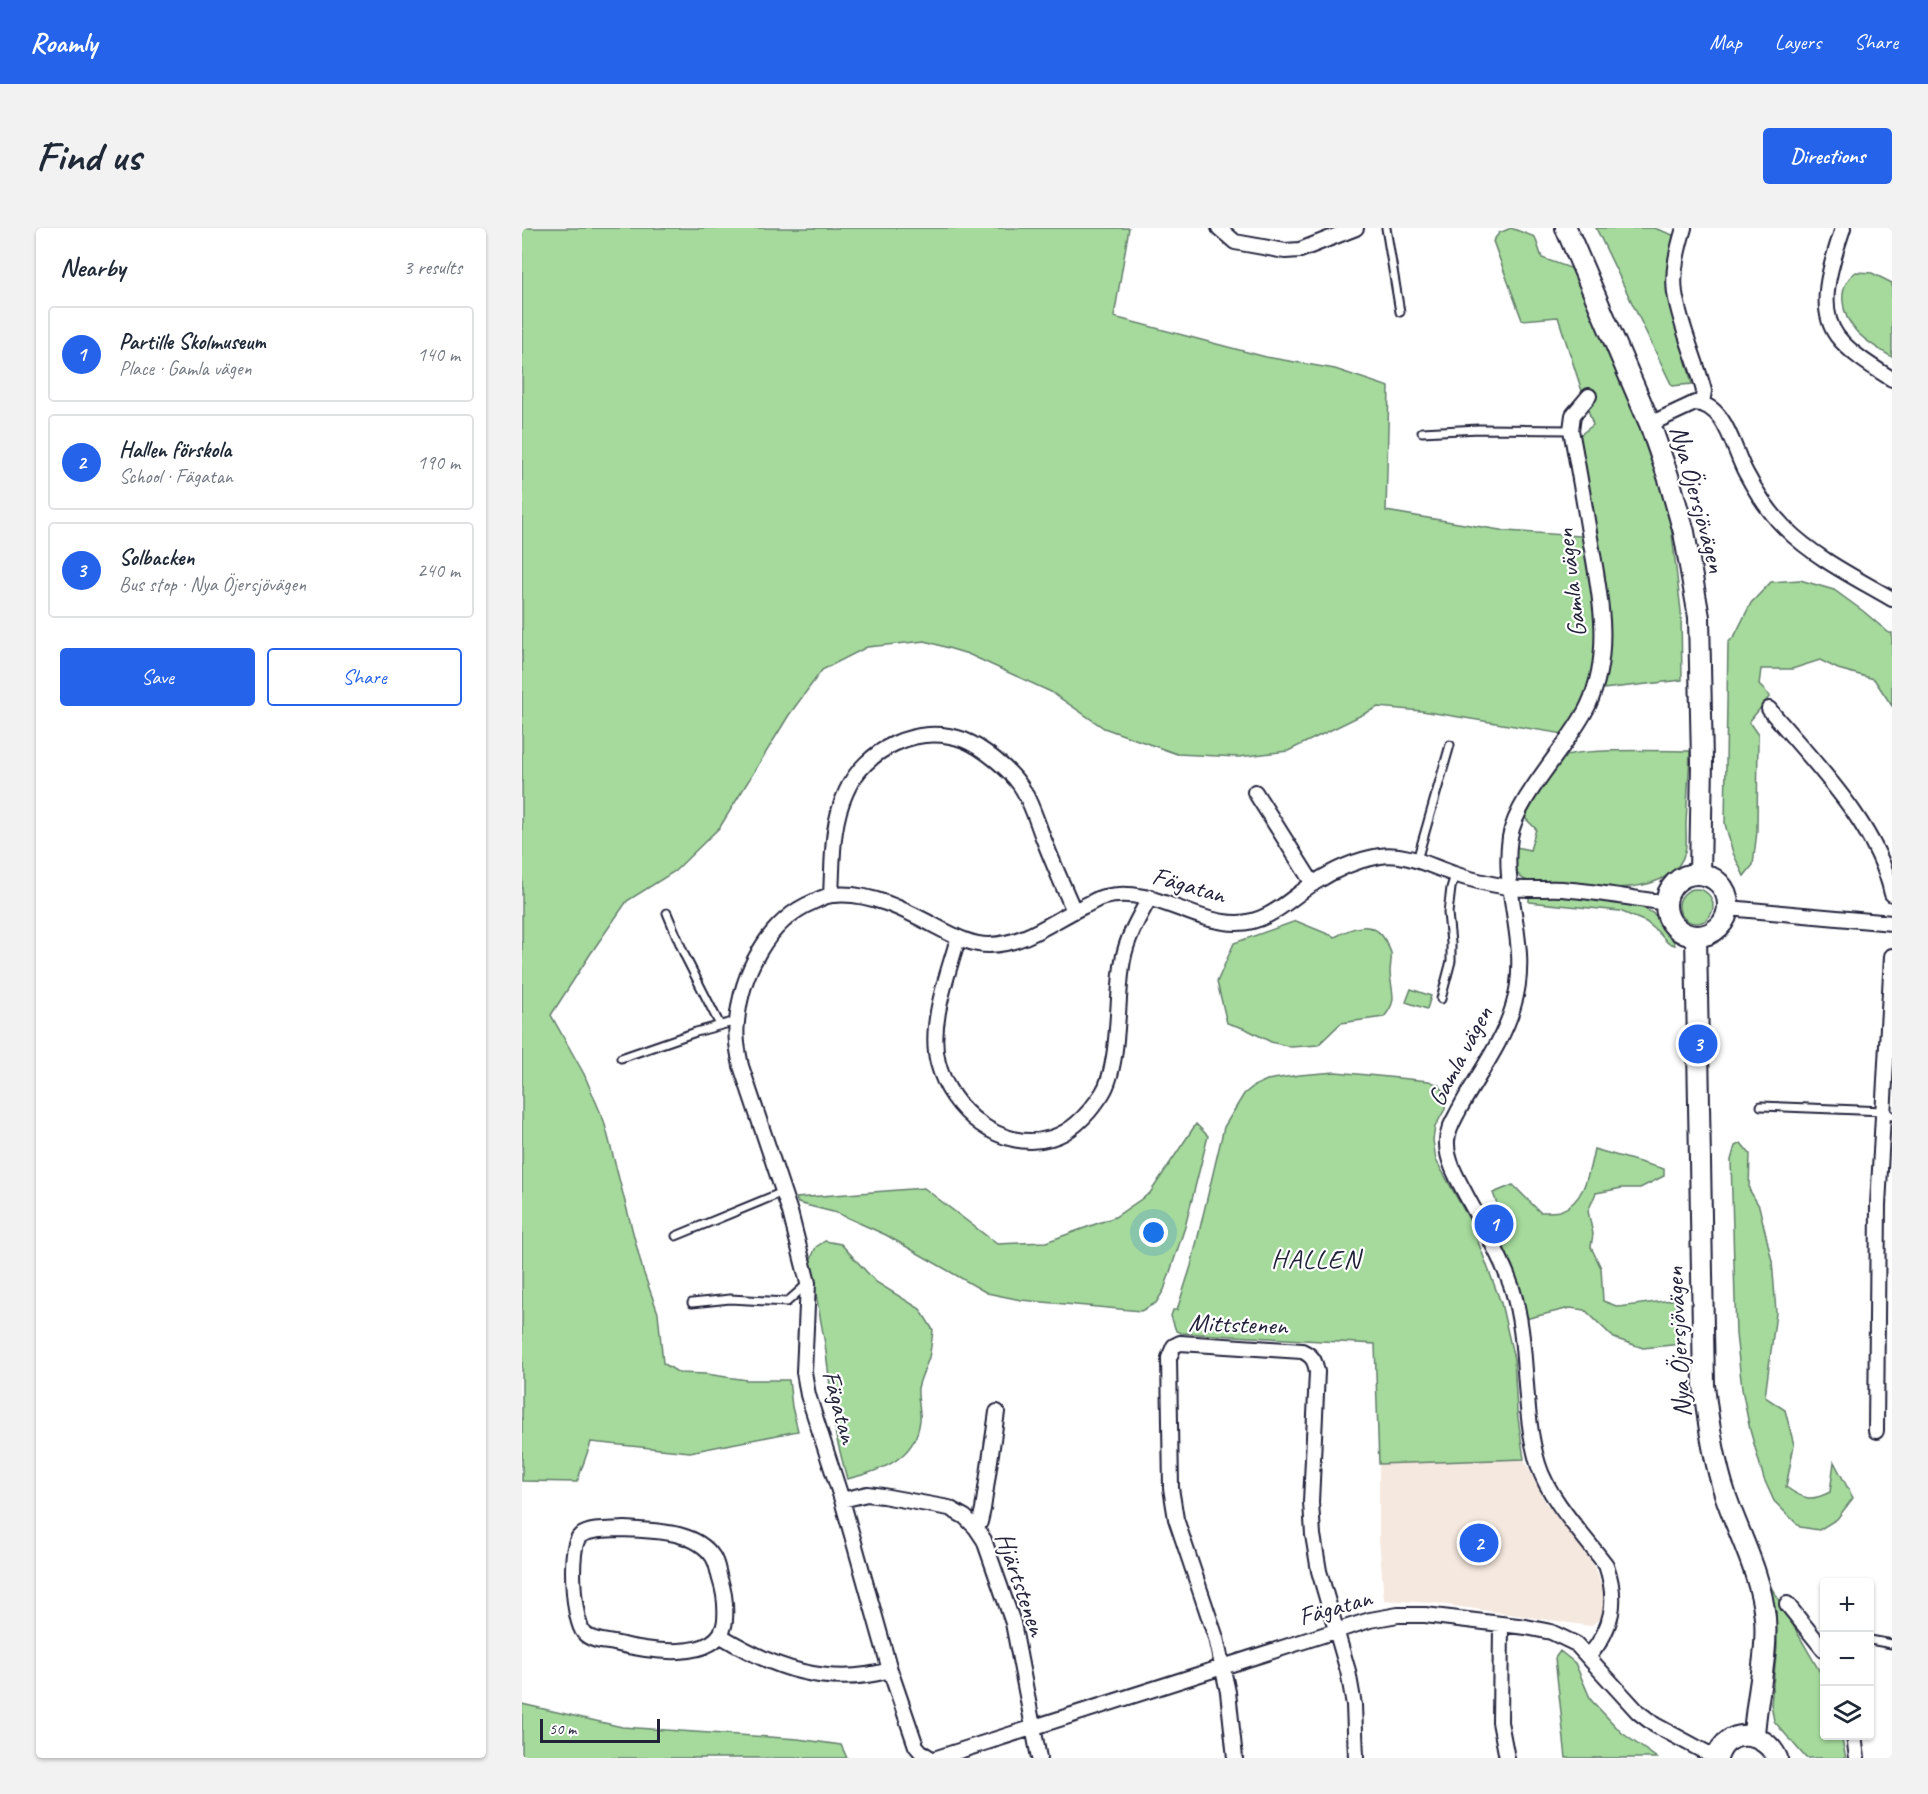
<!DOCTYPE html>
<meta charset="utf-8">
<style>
body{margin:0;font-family:Caveat,sans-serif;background:#f2f2f3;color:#1f2937}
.controls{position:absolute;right:18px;bottom:18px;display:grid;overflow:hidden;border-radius:6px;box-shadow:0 2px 4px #0004}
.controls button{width:54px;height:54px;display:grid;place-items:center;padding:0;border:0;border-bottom:2px solid #e0e1e3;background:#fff;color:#1f2937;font:30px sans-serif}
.scale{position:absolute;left:18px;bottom:15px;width:120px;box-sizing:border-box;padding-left:6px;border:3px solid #22223b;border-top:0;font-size:16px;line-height:21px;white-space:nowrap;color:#22223b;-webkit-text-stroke:4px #fff;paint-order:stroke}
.you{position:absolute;left:632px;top:1005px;width:21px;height:21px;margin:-15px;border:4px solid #fff;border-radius:50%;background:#1a73e8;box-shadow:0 0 0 9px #1a73e833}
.badge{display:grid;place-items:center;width:39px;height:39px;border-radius:50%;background:#2563eb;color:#fff;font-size:20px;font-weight:700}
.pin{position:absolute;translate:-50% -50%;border:3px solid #fff;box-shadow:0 2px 6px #0006}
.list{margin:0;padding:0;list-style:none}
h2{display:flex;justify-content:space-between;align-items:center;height:78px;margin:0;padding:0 24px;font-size:26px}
h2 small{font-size:20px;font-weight:400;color:#747a83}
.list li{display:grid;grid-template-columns:39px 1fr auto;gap:18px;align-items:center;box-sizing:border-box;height:96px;margin:0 12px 12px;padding:0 12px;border:2px solid #e0e1e3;border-radius:6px}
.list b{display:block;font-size:22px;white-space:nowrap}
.list p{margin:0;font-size:20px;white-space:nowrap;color:#747a83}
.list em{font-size:20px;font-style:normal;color:#747a83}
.actions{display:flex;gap:12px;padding:18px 24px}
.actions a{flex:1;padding:14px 0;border:2px solid #2563eb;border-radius:6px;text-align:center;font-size:21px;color:#2563eb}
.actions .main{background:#2563eb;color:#fff}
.icon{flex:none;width:33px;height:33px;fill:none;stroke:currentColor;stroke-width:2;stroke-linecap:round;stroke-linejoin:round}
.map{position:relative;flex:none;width:1370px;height:1530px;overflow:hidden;border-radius:6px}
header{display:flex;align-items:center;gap:36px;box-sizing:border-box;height:84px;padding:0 30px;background:#2563eb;color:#fff}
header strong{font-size:28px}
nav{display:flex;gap:33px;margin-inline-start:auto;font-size:21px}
.intro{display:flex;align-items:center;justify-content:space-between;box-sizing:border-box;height:144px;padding:0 36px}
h1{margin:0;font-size:42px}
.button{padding:15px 27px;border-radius:6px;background:#2563eb;color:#fff;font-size:21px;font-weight:700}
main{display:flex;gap:36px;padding:0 36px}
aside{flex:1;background:#fff;border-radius:6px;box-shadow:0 2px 4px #0004}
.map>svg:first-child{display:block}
</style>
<header>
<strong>Roamly</strong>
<nav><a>Map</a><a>Layers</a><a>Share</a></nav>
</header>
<div class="intro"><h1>Find us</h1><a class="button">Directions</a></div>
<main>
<aside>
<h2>Nearby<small>3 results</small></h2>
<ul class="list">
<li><span class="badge">1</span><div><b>Partille Skolmuseum</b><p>Place · Gamla vägen</p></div><em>140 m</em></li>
<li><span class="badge">2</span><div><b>Hallen förskola</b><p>School · Fägatan</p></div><em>190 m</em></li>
<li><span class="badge">3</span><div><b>Solbacken</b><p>Bus stop · Nya Öjersjövägen</p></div><em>240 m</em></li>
</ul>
<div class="actions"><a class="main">Save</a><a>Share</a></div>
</aside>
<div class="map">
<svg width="1370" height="1530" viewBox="0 0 1370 1530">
<rect width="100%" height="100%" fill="#fff"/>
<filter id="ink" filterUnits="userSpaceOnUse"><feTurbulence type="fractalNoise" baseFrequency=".0167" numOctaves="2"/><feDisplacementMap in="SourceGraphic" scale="12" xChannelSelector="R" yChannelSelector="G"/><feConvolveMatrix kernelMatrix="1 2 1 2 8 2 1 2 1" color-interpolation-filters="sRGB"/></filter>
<g filter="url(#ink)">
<path fill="#f5e8de" d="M1002 1231 1023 1274 1060 1319 1074 1342 1081 1362V1389L1068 1398 912 1375 862 1372 857 1311V1236Z"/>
<path fill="#a5da9c" stroke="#647e6c" stroke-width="1.5" d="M0 0H607L592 89 744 129 813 141 867 159 864 283 984 303 1072 309 1054 210 1071 197 1036 89 1000 92 971 13 977 5 989 0 1013 9 1020 30 1054 42 1109 173 1147 281 1159 383 1160 452 1081 461 1065 472 1042 506 900 483 856 479 766 523 717 529 655 526 582 500 529 464 446 426 403 413 345 419 300 442 267 487 198 599 153 643 105 673 69 725 29 787 62 846 82 893 121 1043 136 1085 141 1135 157 1145 184 1146 225 1152H267L270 1179 276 1203 168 1224 69 1214 55 1254 0 1253Z
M1074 0H1132L1151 7 1146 62 1170 156 1150 158Z
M1334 44 1350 45 1370 55V129C1358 122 1344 114 1334 103 1319 86 1314 58 1334 44Z
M1278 352 1312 362 1341 383 1367 405H1370V478L1352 451 1316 441 1298 432 1270 441H1239L1237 457 1248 468 1227 494 1236 507 1235 603 1231 637 1222 648 1211 625 1203 596 1206 415 1213 407 1229 375 1249 354Z
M1168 523C1167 548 1165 572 1164 597 1164 605 1165 616 1163 624 1149 677 1047 657 1008 654 988 647 994 637 994 619L1008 622 1014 601 1000 587C1010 569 1027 540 1044 528 1056 520 1147 523 1168 523Z
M1157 678a17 17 0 1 1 34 0a17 17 0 1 1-34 0Z
M1014 666C1053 669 1116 664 1143 696 1148 702 1150 710 1153 717L1146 715 1135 703 1124 694 1098 683 1007 674V667Z
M774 693 813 709C830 699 851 691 863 712 865 716 868 721 869 725 870 731 868 738 868 744 869 765 877 771 862 789L819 795 796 817 769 819 749 814 724 801 705 795 695 754 712 715Z
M889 761 909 768 905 781 884 774Z
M814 844 907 853 917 857 924 866 923 881 913 899 911 912 914 932 949 995 979 1075 992 1131 995 1183 1002 1231 857 1236 853 1116 659 1105 654 1103 649 1088 651 1082H655L669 1038 702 899 722 866 732 858 745 852 777 847Z
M674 896 686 908 663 999 642 1062 634 1075 619 1083 499 1072 465 1065 364 1007 315 985 276 975 274 970 402 960 475 1016 524 1014 593 989 628 965Z
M1219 915 1228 926 1227 961 1237 978 1250 1033 1252 1057 1254 1085 1243 1169 1263 1182 1272 1217 1264 1259C1281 1271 1289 1274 1308 1264L1312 1234 1331 1270 1315 1291 1297 1302 1278 1299 1252 1273 1242 1251 1228 1202 1220 1161 1214 1106 1209 932 1213 918Z
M1072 921 1142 941V948L1118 960H1100L1074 965 1066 983 1071 1006 1069 1019 1079 1040 1081 1073 1097 1079 1157 1071 1159 1116 1121 1120 1092 1110 1063 1082 1048 1080 1003 1091 994 1053 982 1021 987 1008 971 965 991 957 1018 984C1024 984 1032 984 1038 983 1063 974 1067 944 1072 921Z
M303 1013 319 1016 354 1054 398 1081 411 1102C410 1111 409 1121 407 1129 404 1139 398 1150 396 1160 395 1170 399 1182 398 1192 394 1231 359 1243 325 1251L314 1208 303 1116 288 1033 294 1019Z
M1245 1352 1302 1451V1508H1319L1324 1530H1284L1252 1493 1249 1476 1255 1419 1254 1383Z
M1038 1423 1053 1435 1069 1472 1100 1505 1135 1530H1044L1033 1430Z
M0 1476 100 1499 276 1511 319 1517 325 1530H0Z"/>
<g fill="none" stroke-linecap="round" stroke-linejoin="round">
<defs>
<path id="lane" d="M864 0 878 84
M900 204 957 201 1049 202
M895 632 928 517
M145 685 163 728 198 797
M919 771 929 733V715L926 685 929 660 933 647
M99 830 174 804 207 795 214 796
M1239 878 1362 883 1370 888
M154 1008 261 964
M170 1075 208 1071 265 1074 284 1057
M1348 1412 1370 1416"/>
<path id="street" d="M697 0 713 14 763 23 778 22 834 0
M1162 0C1156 20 1150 43 1153 65 1158 98 1174 131 1182 163L1180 175
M1321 0C1311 31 1293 78 1315 108 1329 126 1351 139 1370 151
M1128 196 1173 175C1204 176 1211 222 1224 245 1234 264 1248 285 1263 300 1293 330 1334 350 1370 371
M1247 481C1292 535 1355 596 1370 666
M733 564 791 656
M309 667C311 631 309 597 324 564 343 521 396 495 442 512 460 519 487 541 498 557 508 571 514 591 520 607 530 633 541 658 552 683
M1206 680 1370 695
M436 710C426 747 406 796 416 835 428 882 479 925 529 910 551 904 568 884 580 866 599 837 594 767 601 732 605 709 617 689 628 669
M1354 1203 1356 977 1370 728
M320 1272 345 1266 361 1268 427 1280 443 1289 454 1300 462 1312 491 1395 517 1530
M454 1300 458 1294 461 1281 475 1184
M103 1301C131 1303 174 1302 191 1329 195 1335 196 1344 198 1351 202 1363 204 1379 203 1392 199 1437 121 1422 92 1415 82 1413 69 1413 62 1405 51 1393 46 1319 58 1308 69 1300 89 1302 103 1301Z
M1265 1376 1302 1422
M979 1396 978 1494 985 1530
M199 1408C252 1440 306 1460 368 1442
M1067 1428C1091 1400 1096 1372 1084 1337 1062 1308 1026 1270 1016 1236 999 1179 1008 1117 990 1060 979 1028 960 997 944 967 936 952 925 933 925 916 924 904 932 892 937 882 955 848 980 816 991 779 1010 718 979 667 988 609 995 568 1047 518 1066 478 1091 424 1078 366 1068 310 1062 274 1056 238 1049 202L1051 187 1067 168
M1332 1508 1335 1530
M408 1530 400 1525 394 1518 368 1442 320 1272 286 1167 282 1144 286 1055 268 984 219 838C216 823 213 809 215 794 219 747 245 693 291 674 297 671 305 667 311 667 347 663 385 683 415 699 431 707 448 717 467 717 504 716 530 693 562 678 569 675 576 670 582 669 630 657 669 695 715 695 747 695 767 671 792 655 812 642 834 632 858 628 884 624 908 638 932 646 949 652 968 656 985 659 1003 663 1022 660 1040 661 1075 664 1110 670 1144 675
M415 1530 848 1392 876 1387H903L1004 1399 1029 1404 1054 1416 1116 1484 1133 1497 1185 1525H1196
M713 1530 706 1464 694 1410 654 1291 649 1260 647 1130 652 1118 658 1115 780 1123C791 1128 793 1133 795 1144L789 1274 791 1307 797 1343 826 1443 832 1477 834 1530"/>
<path id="secondary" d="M1044 0 1128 196 1147 251 1162 304 1177 389 1180 534 1178 646
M1144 677a31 31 0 1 1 62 0a31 31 0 1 1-62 0Z
M1174 708 1182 1157C1186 1195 1192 1233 1204 1269 1218 1309 1239 1347 1243 1390 1246 1430 1234 1469 1232 1508
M1195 1530C1205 1498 1243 1503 1255 1530"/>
</defs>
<use href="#lane" stroke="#22223b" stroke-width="11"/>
<use href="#street" stroke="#22223b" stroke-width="18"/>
<use href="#secondary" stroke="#22223b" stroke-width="24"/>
<use href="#lane" stroke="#fff" stroke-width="7"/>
<use href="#street" stroke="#fff" stroke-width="14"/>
<use href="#secondary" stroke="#fff" stroke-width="20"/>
</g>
</g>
<g text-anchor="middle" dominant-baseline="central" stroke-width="4.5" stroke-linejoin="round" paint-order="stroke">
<g font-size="26" fill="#22223b" stroke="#fff">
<text transform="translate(1176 271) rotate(75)">Nya Öjersjövägen</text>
<text transform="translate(1049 355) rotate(-97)">Gamla vägen</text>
<text transform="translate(667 657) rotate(16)">Fägatan</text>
<text transform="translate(938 828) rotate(-62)">Gamla vägen</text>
<text transform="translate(716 1096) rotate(2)">Mittstenen</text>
<text transform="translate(1156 1114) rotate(-93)">Nya Öjersjövägen</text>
<text transform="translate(318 1179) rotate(75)">Fägatan</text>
<text transform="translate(499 1356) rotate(71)">Hjärtstenen</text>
<text transform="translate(813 1379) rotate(-16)">Fägatan</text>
</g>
<g font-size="27" letter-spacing="1.5" fill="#22223b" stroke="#fff">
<text x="794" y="1031">HALLEN</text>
</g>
</g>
</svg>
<div class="controls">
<button>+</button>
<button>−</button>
<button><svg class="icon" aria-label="layers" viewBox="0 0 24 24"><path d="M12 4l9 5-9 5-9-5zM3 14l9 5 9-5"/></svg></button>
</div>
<div class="scale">50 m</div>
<div class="you"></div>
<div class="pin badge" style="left:972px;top:996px">1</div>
<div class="pin badge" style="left:957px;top:1315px">2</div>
<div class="pin badge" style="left:1176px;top:816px">3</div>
</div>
</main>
